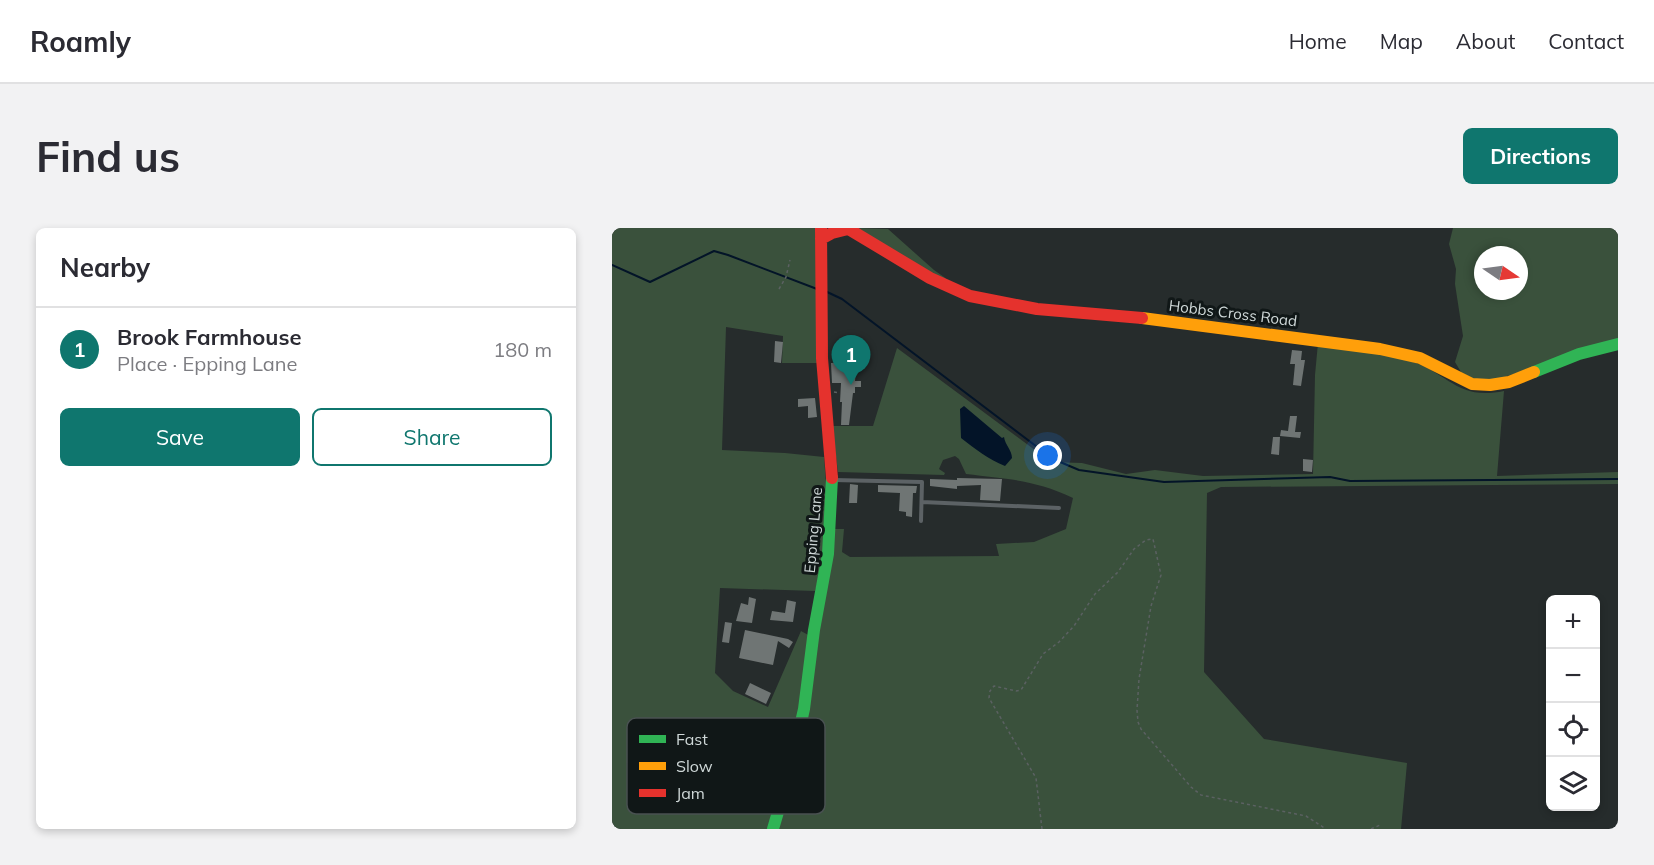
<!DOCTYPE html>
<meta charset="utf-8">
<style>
body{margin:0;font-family:Mulish,sans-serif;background:#f2f2f3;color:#2b2b33}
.controls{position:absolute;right:18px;bottom:18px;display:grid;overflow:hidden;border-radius:9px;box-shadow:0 3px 9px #0003}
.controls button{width:54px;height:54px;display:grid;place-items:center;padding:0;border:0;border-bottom:2px solid #e1e1e2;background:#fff;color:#2b2b33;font:30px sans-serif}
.compass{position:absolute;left:862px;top:18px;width:54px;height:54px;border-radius:50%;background:#fff;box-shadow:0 3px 9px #0003;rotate:103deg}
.you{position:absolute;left:436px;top:228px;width:21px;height:21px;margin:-15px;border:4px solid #fff;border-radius:50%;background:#1a73e8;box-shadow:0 0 0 9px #1a73e833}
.badge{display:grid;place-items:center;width:39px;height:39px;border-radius:50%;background:#0f766e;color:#fff;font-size:20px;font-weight:700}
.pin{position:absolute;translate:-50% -50px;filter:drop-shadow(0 2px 3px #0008)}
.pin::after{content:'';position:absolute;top:32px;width:21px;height:18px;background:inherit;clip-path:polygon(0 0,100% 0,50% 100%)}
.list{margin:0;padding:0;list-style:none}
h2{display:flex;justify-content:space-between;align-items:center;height:78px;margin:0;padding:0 24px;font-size:26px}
h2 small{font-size:20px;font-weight:400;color:#7c7c81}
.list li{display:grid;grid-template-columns:39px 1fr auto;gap:18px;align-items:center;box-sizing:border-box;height:84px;padding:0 24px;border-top:2px solid #e1e1e2}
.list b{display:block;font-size:22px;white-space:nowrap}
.list p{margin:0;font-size:20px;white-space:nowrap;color:#7c7c81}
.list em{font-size:20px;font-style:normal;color:#7c7c81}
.actions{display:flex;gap:12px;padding:18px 24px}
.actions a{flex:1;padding:14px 0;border:2px solid #0f766e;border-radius:9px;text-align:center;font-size:21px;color:#0f766e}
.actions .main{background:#0f766e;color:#fff}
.icon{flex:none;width:33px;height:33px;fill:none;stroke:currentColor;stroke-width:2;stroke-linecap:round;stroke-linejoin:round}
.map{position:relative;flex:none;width:1006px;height:601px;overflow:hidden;border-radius:9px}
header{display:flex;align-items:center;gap:36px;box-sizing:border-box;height:84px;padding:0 30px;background:#fff;border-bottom:2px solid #e1e1e2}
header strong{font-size:28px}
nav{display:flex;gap:33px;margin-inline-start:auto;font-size:21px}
.intro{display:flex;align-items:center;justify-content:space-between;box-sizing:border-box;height:144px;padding:0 36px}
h1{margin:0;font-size:42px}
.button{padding:15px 27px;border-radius:9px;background:#0f766e;color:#fff;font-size:21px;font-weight:700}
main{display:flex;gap:36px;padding:0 36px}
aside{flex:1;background:#fff;border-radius:9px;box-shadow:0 3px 9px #0003}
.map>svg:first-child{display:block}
</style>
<header>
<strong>Roamly</strong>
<nav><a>Home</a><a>Map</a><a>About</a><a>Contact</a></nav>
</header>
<div class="intro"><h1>Find us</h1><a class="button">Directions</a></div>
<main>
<aside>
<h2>Nearby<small></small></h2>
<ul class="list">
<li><span class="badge">1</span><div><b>Brook Farmhouse</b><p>Place · Epping Lane</p></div><em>180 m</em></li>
</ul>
<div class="actions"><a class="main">Save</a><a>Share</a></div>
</aside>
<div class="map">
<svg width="1006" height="601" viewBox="0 0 1006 601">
<rect width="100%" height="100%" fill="#262c2c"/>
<path fill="#3a513c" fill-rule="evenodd" d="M0 0H204L205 135H170L171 108 114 99 110 222 173 225 212 229 216 283 213 327 203 363 108 360 103 445 121 463 156 479 189 403 198 408 189 476 158 601H0Z
M242 0 276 1 322 42 332 49 338 55Z
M841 0H1006V112L883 152 861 151 849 144 843 134 851 108 843 56 844 41 837 16ZM871 27H907V63H871Z
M706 115C736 120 768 124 798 133 837 145 845 173 892 163L885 248 1006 244V256L609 259 595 265 592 444 652 511 795 535 789 601H167L222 301H232L230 324 238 329 387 328 384 316 422 314 454 301 461 270C423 252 396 251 354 246L347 231 343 228 331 232 327 241 333 245 332 247 226 244 220 198H261L285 120 439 234 470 235 514 246 543 242 591 248 701 246 703 147Z"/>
<path fill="#031428" d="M352 178 390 210 392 209C393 217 400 222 400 230L393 238C376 231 363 221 349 210L348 181Z"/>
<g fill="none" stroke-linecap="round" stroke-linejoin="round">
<path stroke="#031428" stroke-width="2" d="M0 37 38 54 102 23 116 27 205 61
M213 63 230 71 441 231 467 242 552 254 718 249 738 253 1006 251"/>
</g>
<path fill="#6f7574" d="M163 113 171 114 169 135 162 134Z
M680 122 690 123 689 132H693L689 158 681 157 683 136H678Z
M237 134 235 142 244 143 243 153H249V159H243V165H241L237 197H229L230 174H228L229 155H220L219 135Z
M203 170 205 189 196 190V178L186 179V171Z
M678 188H685L683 204H689L688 210 668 208 669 202 676 203Z
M661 209H668L667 227 659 226Z
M691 231 701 232 700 244 691 243Z
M345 250 390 251 388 273 368 272 369 257 345 258V261L318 258V251L345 252Z
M238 256 246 257 245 275H237Z
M266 257 305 258 304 265H301L300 289 294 288V284L287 283 288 265 266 264Z
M137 369 144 371 140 395 124 393 129 375 136 377Z
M175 372 184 374 181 394 158 392 160 383 173 385Z
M113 394 120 395 117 415 110 414Z
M133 402 176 411 181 414 177 420 166 413 161 437 127 430Z
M138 455 159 465 154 476 133 466Z"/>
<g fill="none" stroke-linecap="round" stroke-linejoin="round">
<path stroke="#5b6162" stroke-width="1.5" stroke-dasharray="3 3" stroke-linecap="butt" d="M167 61 174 49 178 32
M222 164 228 165
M430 601 424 550 377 470 378 463 382 458 404 463 409 462 431 426 447 414 462 398 483 366 506 344 522 321 534 312 541 311 549 347 539 378 527 451 525 482 526 494 529 501 579 559 589 567 694 588 714 601
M759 601 768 597"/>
<path stroke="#5c6265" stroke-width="4" d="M221 252 310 254 309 293
M310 274 447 280"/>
<path stroke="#30b455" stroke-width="12" d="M922 144 967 126 1006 116
M161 601 178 543 192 481 202 402 216 326 220 250"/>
<path stroke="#ff9f0a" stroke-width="12" d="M530 90 768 121 808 130 860 156 878 157 897 154 922 144"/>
<path stroke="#e5322d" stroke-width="12" d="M209 0 210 130 220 250
M235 0 318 50 358 68 425 81 530 90
M209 11 220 5 236 1"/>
</g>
<g text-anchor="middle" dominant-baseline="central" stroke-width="6" stroke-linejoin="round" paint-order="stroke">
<g font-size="15" fill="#cfd8d8" stroke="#101717">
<text transform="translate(621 85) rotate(7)">Hobbs Cross Road</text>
<text transform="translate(201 302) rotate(-85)">Epping Lane</text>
</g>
</g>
<rect x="15" y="490" width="198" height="96" rx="9" fill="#101717" stroke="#495151" stroke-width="1.5"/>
<rect x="27" y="507" width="27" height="8" fill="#30b455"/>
<rect x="27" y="534" width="27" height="8" fill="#ff9f0a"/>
<rect x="27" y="561" width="27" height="8" fill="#e5322d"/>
<g font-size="16" fill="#cfd8d8">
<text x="64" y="517">Fast</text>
<text x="64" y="544">Slow</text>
<text x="64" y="571">Jam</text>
</g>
</svg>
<div class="controls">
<button>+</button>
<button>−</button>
<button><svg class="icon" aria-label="locate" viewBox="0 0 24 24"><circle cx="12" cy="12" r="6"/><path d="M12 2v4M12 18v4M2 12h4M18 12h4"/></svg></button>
<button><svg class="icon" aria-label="layers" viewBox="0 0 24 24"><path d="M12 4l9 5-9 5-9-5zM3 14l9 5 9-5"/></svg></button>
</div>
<svg class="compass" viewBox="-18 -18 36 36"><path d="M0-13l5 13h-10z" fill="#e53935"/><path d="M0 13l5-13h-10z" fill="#7c7c81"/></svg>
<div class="you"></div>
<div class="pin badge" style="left:239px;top:157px">1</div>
</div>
</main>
